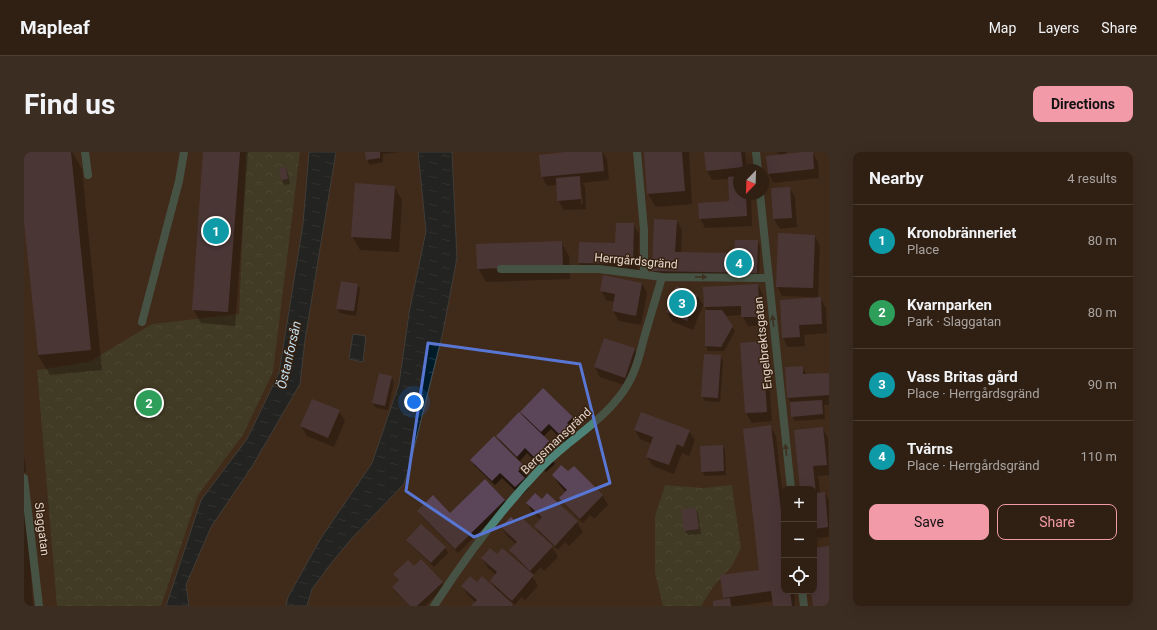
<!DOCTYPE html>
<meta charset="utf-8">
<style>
body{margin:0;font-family:Roboto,sans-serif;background:#3c2d22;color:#f1f3f6}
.controls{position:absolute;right:12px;bottom:12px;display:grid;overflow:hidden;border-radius:8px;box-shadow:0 4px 16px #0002}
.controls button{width:36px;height:36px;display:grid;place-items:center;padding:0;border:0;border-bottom:1px solid #4b3e34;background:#302014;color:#f1f3f6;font:20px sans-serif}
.compass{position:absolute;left:709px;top:12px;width:36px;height:36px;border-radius:50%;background:#302014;box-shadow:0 4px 16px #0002;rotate:203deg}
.you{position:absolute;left:390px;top:250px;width:14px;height:14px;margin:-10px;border:3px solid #fff;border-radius:50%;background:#1a73e8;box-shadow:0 0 0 6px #1a73e833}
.badge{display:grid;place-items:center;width:26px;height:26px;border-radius:50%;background:#f39aa9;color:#fff;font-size:13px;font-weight:700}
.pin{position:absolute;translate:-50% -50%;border:2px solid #fff;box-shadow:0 1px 4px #0006}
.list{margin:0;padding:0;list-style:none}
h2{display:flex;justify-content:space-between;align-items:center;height:52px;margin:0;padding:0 16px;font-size:17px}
h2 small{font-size:13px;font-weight:400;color:#a8a3a0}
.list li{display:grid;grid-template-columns:26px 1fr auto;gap:12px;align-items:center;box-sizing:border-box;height:72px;padding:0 16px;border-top:1px solid #4b3e34}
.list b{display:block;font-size:15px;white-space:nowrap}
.list p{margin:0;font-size:13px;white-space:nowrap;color:#a8a3a0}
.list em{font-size:13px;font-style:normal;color:#a8a3a0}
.actions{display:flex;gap:8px;padding:12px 16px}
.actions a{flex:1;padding:9px 0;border:1px solid #f39aa9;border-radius:8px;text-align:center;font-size:14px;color:#f39aa9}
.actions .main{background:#f39aa9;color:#111}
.icon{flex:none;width:22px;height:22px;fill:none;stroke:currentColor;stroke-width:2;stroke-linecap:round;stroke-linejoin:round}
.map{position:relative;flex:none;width:805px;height:454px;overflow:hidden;border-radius:8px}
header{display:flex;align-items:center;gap:24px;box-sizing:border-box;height:56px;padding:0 20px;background:#302014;border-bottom:1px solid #4b3e34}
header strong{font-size:19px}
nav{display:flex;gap:22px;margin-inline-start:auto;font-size:14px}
.intro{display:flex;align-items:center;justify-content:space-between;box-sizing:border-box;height:96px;padding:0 24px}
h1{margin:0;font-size:28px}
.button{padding:10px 18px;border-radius:8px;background:#f39aa9;color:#111;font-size:14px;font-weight:700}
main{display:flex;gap:24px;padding:0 24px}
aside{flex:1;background:#302014;border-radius:8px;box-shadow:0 4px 16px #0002}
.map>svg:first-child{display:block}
</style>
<header>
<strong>Mapleaf</strong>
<nav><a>Map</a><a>Layers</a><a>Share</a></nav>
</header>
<div class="intro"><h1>Find us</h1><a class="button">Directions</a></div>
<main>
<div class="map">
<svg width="805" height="454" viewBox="0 0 805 454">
<defs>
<pattern id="forest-crowns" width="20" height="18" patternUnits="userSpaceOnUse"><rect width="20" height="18" fill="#444f31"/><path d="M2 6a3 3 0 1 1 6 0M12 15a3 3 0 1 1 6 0" fill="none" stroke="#5f674e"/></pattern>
<pattern id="water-ripples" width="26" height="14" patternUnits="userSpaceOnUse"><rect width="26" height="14" fill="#001b2a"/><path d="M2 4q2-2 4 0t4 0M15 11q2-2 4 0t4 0" fill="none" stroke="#253b48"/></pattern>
</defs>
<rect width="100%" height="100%" fill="#402a1a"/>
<path fill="url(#forest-crowns)" d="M222 0H276L249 220 219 283 174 343 137 454H33L13 218 65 210 128 172 215 162Z
M641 333 679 336 708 333 717 396 708 414 689 435 677 454H639L631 421V364Z"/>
<path fill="url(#water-ripples)" stroke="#44535a" d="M285 0H312L281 188 276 232 229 313 187 375 162 433 165 454H142L177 348 223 287 255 221 279 72Z
M394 0H428L433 106 419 180 387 308 380 332 329 385 309 409 288 437 283 454H262L264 445 297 386 348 311 375 232 385 161 402 79Z
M329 182 342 184 339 210 325 207Z"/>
<path fill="#0007" fill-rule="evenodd" d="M14 0H48L58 17 78 218 26 223 14 203 0 61V1Z
M180 0H224L211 174 177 171 169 157Z
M342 0H376L359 2V10L346 13 343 8Z
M552 0H578L583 7 585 28 558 31 561 35 562 57 540 58 534 48 533 33 523 34 518 24ZM555 34H557L559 52H557Z
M621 0H665L668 52 632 55 624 42Z
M681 0H721L723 18H715V42H727L728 74 681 76 676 66 706 50 705 27 688 28 683 19Z
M753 0H762V3L788 0 794 10 795 26 750 31 745 22 755 3Z
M262 16 264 21 266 32 260 33 258 28 256 17Z
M370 34 378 48 375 100 336 98 328 84Z
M765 36 771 45 773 75 756 77 750 67 748 37Z
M653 69 658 78 657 101 711 102 733 89 736 94 735 125H701V130L635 128 629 119Z
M609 72 615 82 614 121 561 120 555 111 592 92Z
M791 84 796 94 794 146H796L802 156 803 181 780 183 781 194 764 195 759 186 786 147V145L758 144 753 134Z
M537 90 545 104 546 127 462 130 454 116Z
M618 131 623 141 617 173 595 169 589 159 591 150 582 148 577 138Z
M334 133 336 137 332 164 316 161 313 157Z
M734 133 739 143 740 174H724L718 163 701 164 711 179 700 199H684L682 194V159H684L681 155 680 136Z
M673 143 679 153 669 178 649 170 643 160Z
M737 190 743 200 748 269 728 271 722 261Z
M610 197 616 207 606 235 576 225 571 215Z
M696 204 699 209 696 250 681 249 678 244Z
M778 215 783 223 805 222V253H800L801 267 771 269 768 264 767 251 764 246Z
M367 225 370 230 364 258 352 256 349 251Z
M315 259 321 269 310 295 283 284 277 274Z
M497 260 548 266 553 275 550 279 555 287 546 296 527 277 519 285 524 290 530 300 526 303 531 312 522 320 503 301 496 309 476 289 473 284 500 266Z
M746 274 752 284 760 355V439H770L771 454H750L749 449 714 454H690L701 448 700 446 736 419Z
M799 277 804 286 805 323 794 324 796 342 801 341 805 349V385L790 386V337H777Z
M611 278 665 279 671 288 665 304 658 301 650 322 629 314 623 305 628 292 616 287Z
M699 294 701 299 702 323 681 324 678 319Z
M0 302 2 320H0L9 454H0Z
M448 309 499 314 504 324 501 328 505 336 497 344 478 326 471 333 450 313Z
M550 315 579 344 584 353 570 367 566 363 559 371 539 351 536 346 542 340 535 332 529 323 544 321Z
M523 342 553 370 559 380 545 394 541 390 534 398 514 379 511 374 517 368 509 361 503 351 518 348Z
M481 348 483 353 434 401 397 364 395 359 426 363Z
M671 357 674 361 677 382 664 383 661 379Z
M498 367 528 395 534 405 520 419 517 415 508 424 514 434 501 448 497 445 491 453 486 449 489 454H449L452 451 444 443 438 434 453 431 471 436 467 429 472 423 464 416 458 406 473 403 502 418 503 417 489 403 486 398 492 392 484 385 478 376 493 373Z
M397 373 421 396 424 401 410 415 386 392 384 388Z
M390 415 418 430 421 435 401 454H386L372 440 369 435 375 429 370 422Z"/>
<path fill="#5a4559" d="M0 0H47L67 198 14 203 0 70Z
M179 0H216L204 160 168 158Z
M341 0H356V6L342 8Z
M541 0H578L580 19 517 25 515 3Z
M620 0H658L661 39 623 42Z
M680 0H717L719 15 682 19Z
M779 0H789L790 17 744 22 742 4Z
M262 15 264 27 257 28 255 16Z
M556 24 557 47 533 49 532 26Z
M715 24V42H722L723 64 675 67 674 51 705 49 704 25Z
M331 31 371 34 367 87 327 85Z
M766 35 768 66 749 67 747 36Z
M630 67 653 68 651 100 710 101 711 88H734L733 121 628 119Z
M592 71H610L609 112 554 111 555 90 591 91Z
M754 81 791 83 789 136 752 135Z
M538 89 539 114 453 117 452 92Z
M579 123 618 131 612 164 588 159 591 142 576 139Z
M317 129 334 132 330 159 312 157Z
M734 132 736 165H717V154L680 155 679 135Z
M652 134 674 143 663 169 642 160Z
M797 145 798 172 775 173 776 185 758 186 756 148Z
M681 158H698L709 174 697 195 681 194Z
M580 186 611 196 601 226 570 215Z
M738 189 743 260 721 261 716 191Z
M680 202 697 203 694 246 677 245Z
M779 214V222L805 221V243L763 246 761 215Z
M355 221 368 224 361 254 348 251Z
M519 236 549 265 543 271 550 277 540 287 525 272 517 280 496 260Z
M288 247 316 258 304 286 276 274Z
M798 248 799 262 767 265 766 250Z
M495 260 525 289 520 295 526 301 516 311 501 296 493 305 472 284Z
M617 260 666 278 659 295 653 292 645 313 622 305 629 285 610 278Z
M747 273 760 385V439H766L768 454H749L747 439 699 446 696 423 735 418 719 277Z
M799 275 803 313 789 314 792 341 801 340 804 375 790 377V337H776L770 278Z
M470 284 500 314 494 319 501 326 491 335 476 321 468 329 446 308Z
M699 293 700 319 677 320 676 294Z
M537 313 544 319 550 314 579 343 556 367 535 346 543 338 528 323Z
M461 327 481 348 431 397 393 359 409 343 426 361Z
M511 341 518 347 523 341 554 369 531 394 510 374 518 365 502 351Z
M672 356 675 377 660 379 657 357Z
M487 365 493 371 498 366 529 394 506 419 485 398 493 390 477 375Z
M397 372 422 395 407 411 382 388Z
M805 394V454H789L787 439H790V396Z
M466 396 473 402 478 396 510 423 488 449 466 429 473 420 457 406Z
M397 407 419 430 393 454H386L368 435 375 428 369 422 384 408 390 414Z
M446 424 453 430 458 424 489 452 488 454H447L453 448 437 434Z
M706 446 707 454H689V449Z"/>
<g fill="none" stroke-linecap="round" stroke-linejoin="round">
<path stroke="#4e8477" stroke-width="8" d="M61 0 64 23
M118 170 155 29 160 0"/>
<path stroke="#4e8477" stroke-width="8" d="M613 0 620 78V122
M732 0 734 18
M736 42 767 337
M477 117H575L638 125 744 126
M0 326 11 419 15 454
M778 439 780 454
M410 454C441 406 476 359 515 318 543 288 583 268 604 232 612 218 616 202 620 186 626 166 632 146 638 125"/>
</g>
<defs><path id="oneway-solid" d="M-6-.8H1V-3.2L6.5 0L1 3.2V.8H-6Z"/></defs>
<g fill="#3c3a2a">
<use href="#oneway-solid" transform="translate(677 125)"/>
<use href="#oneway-solid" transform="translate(749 169) rotate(-97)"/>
<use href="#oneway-solid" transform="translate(762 298) rotate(-96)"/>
</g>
<path d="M0 0H805V454H0ZM404 191 556 212 586 331 450 385 382 339Z" fill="#402a1a" fill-opacity=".55" fill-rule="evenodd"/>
<path fill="none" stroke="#5876d4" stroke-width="3" stroke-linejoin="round" d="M404 191 556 212 586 331 450 385 382 339Z"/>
<g text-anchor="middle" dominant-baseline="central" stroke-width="3" stroke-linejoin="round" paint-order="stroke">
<g font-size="12" fill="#e3d5cb" stroke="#362110">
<text transform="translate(612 109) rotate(5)">Herrgårdsgränd</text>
<text transform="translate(739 191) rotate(-96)">Engelbrektsgatan</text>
<text transform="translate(532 289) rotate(-43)">Bergsmansgränd</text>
<text transform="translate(18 377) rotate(83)">Slaggatan</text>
</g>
<g font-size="13" font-style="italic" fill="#c1e0f3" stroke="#362110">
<text transform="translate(265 203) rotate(-77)">Östanforsån</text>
</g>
</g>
</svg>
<div class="controls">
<button>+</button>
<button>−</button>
<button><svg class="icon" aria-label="locate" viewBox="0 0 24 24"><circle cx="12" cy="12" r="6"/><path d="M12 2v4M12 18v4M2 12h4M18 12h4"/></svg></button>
</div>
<svg class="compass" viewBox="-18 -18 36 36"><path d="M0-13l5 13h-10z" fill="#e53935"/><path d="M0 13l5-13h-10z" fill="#a8a3a0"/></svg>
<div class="you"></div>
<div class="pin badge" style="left:192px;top:79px;background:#0f9aa8">1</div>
<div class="pin badge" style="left:125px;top:251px;background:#2e9e5b">2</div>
<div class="pin badge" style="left:658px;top:151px;background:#0f9aa8">3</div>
<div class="pin badge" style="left:715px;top:111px;background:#0f9aa8">4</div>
</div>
<aside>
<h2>Nearby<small>4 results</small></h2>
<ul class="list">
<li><span class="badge" style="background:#0f9aa8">1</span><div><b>Kronobränneriet</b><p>Place</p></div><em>80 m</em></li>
<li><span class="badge" style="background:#2e9e5b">2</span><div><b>Kvarnparken</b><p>Park · Slaggatan</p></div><em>80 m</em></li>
<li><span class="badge" style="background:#0f9aa8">3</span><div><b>Vass Britas gård</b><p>Place · Herrgårdsgränd</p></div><em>90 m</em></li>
<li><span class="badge" style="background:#0f9aa8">4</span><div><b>Tvärns</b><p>Place · Herrgårdsgränd</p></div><em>110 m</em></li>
</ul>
<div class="actions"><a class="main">Save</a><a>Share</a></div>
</aside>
</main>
